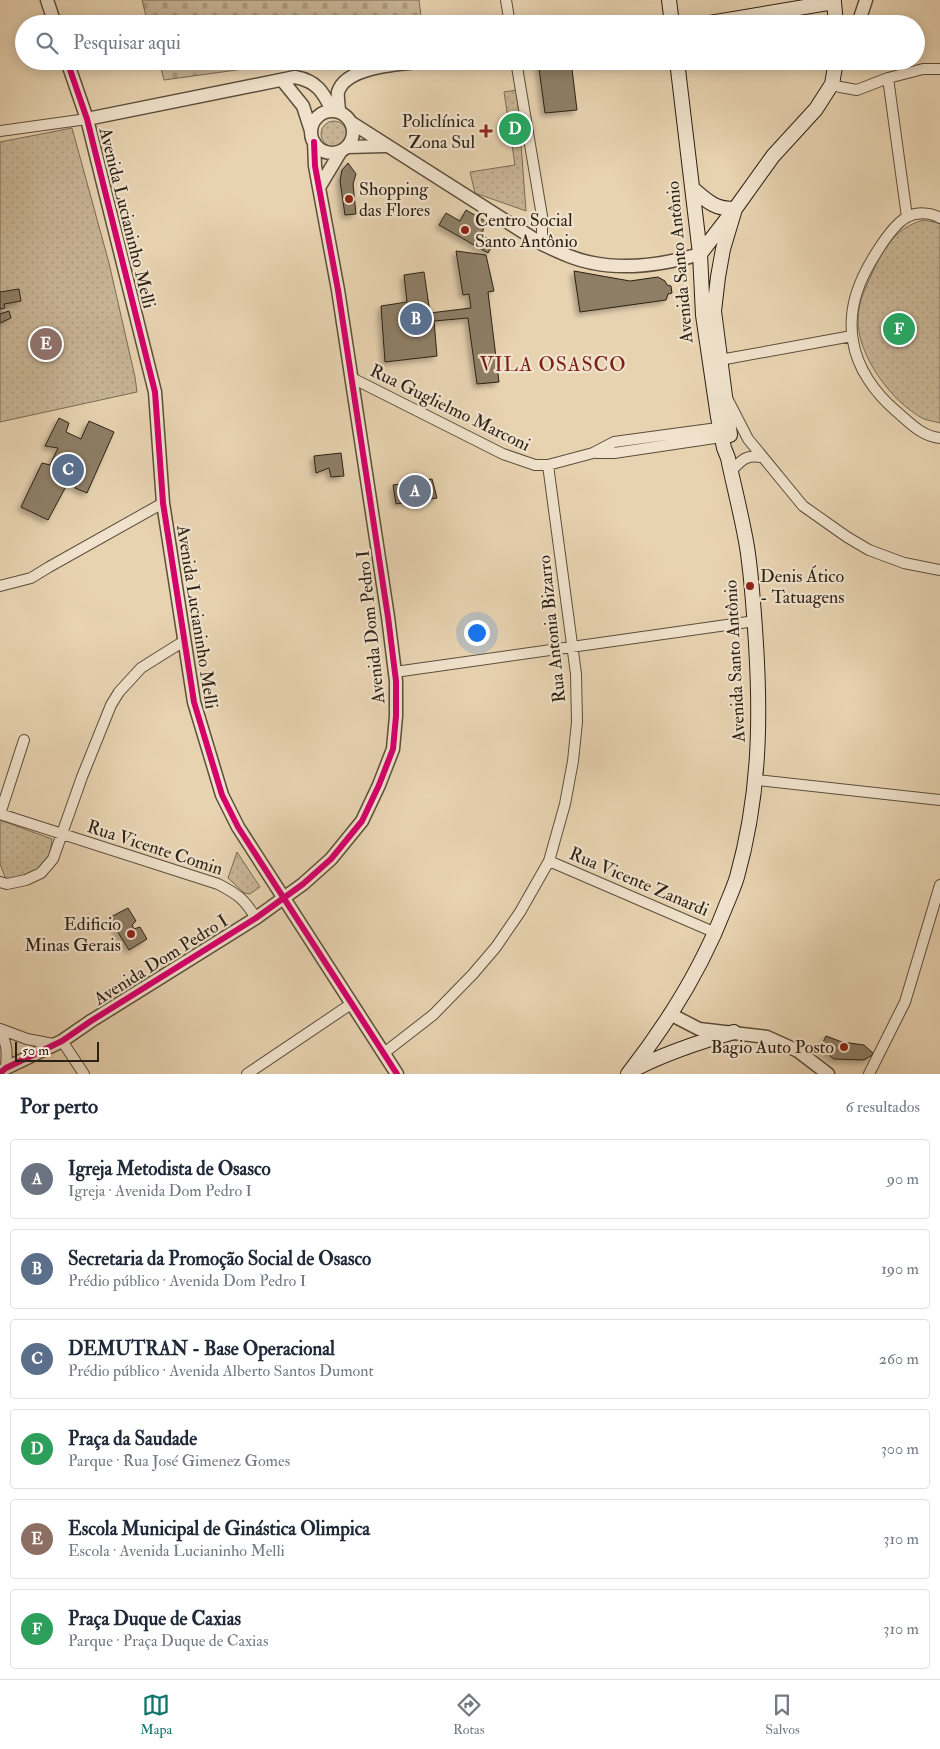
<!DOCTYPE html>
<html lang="pt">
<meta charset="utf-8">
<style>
body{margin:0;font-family:"IM FELL Double Pica",serif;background:#f6f6f7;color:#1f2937}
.scale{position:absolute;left:15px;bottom:12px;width:84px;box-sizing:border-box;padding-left:5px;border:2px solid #2c2114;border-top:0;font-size:14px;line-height:18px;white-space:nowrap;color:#2c2114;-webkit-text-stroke:4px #f0e2cc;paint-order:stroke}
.you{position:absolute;left:476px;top:632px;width:18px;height:18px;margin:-12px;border:4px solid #fff;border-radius:50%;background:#1a73e8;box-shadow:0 0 0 8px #1a73e833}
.badge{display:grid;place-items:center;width:32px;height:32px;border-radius:50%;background:#0f766e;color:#fff;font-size:16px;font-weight:700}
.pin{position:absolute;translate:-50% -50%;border:2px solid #fff;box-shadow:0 1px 5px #0006}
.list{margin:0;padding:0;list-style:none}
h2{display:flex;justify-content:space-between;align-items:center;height:65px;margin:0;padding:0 20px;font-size:21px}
h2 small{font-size:16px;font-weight:400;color:#747a83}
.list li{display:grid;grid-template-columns:32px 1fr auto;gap:15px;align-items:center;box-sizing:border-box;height:80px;margin:0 10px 10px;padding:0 10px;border:1px solid #e0e1e3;border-radius:5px}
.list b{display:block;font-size:19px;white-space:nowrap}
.list p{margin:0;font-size:16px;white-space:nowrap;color:#747a83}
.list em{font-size:16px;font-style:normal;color:#747a83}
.icon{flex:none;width:28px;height:28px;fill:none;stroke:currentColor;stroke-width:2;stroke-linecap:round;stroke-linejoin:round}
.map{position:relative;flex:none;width:940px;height:1074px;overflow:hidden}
.search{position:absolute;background:#fff;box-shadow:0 2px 12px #0003;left:15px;right:15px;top:15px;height:55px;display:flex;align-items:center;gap:12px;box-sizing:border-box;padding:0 18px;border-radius:28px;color:#747a83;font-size:19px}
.sheet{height:605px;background:#fff}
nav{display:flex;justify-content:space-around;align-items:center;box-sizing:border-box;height:70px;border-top:1px solid #e0e1e3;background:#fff;font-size:14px;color:#747a83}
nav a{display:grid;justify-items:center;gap:2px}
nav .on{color:#0f766e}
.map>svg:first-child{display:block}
</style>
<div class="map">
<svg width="940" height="1074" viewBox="0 0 940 1074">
<defs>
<pattern id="cemetery-stones" width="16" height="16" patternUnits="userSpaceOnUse" patternTransform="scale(1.25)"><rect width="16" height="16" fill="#c8b596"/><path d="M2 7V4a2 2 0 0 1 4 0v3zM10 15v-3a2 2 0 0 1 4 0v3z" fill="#ac9b80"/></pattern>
<pattern id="park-dots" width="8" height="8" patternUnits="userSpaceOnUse" patternTransform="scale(1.25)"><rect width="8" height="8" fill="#c8b596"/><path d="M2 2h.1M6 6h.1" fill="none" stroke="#ac9b80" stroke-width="1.8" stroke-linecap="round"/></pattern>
<filter id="shadow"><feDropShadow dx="-3.5" dy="3.5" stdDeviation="2.5" flood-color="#0004"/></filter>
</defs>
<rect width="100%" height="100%" fill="#e8d3b1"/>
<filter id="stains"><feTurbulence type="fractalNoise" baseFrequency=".004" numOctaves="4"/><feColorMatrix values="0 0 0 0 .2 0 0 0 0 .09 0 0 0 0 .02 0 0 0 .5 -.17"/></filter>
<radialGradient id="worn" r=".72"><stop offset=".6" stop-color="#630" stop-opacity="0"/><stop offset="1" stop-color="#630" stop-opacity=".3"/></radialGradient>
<path fill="url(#cemetery-stones)" stroke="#7a6b55" d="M142 0H419L422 24H148Z
M159 61H302L164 80Z"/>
<path fill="url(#park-dots)" stroke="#7a6b55" d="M517 90 526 211 475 193 470 172 515 165 504 92Z
M321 134a13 13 0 1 1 26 0a13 13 0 1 1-26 0Z
M72 128 109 263 135 377 137 392 0 422V142Z
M923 220 940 223V423C934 421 927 421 922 418 891 401 857 355 858 319 858 301 867 285 874 269 886 244 897 228 923 220Z
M0 820 52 839C51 844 51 850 49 855 42 872 22 877 7 882L0 864Z
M237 852 260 887 250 894 244 893 228 878Z"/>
<path fill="#8e7e66" stroke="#2c2114" filter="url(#shadow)" d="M538 61H571L577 110 545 113Z
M348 163 356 174 353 184 356 214 345 215 340 181 342 170Z
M466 210 485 221 482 235 494 242 488 253 439 225 446 213 460 221Z
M456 251 486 255 494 291 488 292 499 382 477 384 468 318 434 321 437 356 385 362 381 306 407 302 404 275 424 272 430 313 471 308 469 294 463 295Z
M574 271 630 281 658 277 665 281 667 285 671 286 672 293 668 294 666 300 580 312Z
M19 289 21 301 4 304 5 308 0 309V292Z
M9 311 11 318 0 323V314Z
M59 418 69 423 66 432 81 439 89 421 114 432 87 493 75 488 80 479 72 475 48 520 21 507 42 463 50 465 58 448 45 446Z
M341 453 344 476 331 477 329 468 316 473 314 456Z
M432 479 437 498 396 504 393 485Z
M128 908 136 921 132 925 134 929 140 927 147 939 129 950 109 918Z
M826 1036 842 1042 864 1045 874 1054 864 1060 834 1059 820 1048Z"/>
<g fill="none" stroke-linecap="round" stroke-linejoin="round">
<defs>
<path id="minor" d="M506 0 510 24
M516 61 542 216V244
M888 78 907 217
M832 84 840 87 857 90 888 78 923 69H940
M0 131 87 119
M940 218C930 212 917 212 907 217 889 227 863 272 857 292 852 306 850 326 853 341 857 368 875 393 896 411 909 422 921 436 940 438
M720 360 852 336
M352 378 503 454 535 465H548L593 453 614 442 725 427
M728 400 748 439 803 506 847 537 869 550 904 563 940 570
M597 453H614L728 436
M731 471C742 460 745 455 761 457
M0 586 31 578 49 567 163 503
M395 672 755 621
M757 780 940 800
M0 814 218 884C239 895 244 899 256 918
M0 814 24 740
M549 861 716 933
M0 882 7 884 26 880 41 873 53 859 82 777 111 705 119 692 141 668 184 641
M0 1029 27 1039 53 1044
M0 1032C8 1044 7 1054 6 1068
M62 1041 84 1074
M384 1053 433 1015 473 974 496 947 520 912 549 861 565 804 573 761 577 722 576 674 548 465
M247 1074 351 1004
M869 1074 905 1002 940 885"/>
<path id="tertiary" d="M47 0 55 24
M858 24 866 0
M67 61 87 119 155 392 163 503 194 702 222 795 238 827 397 1074
M282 80 303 106 311 131
M311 132a21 21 0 1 1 42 0a21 21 0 1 1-42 0Z
M339 111C339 105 337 97 338 92 346 65 404 64 428 61
M87 119 295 77C317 81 323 92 332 110
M352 123 542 244C559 252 575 260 593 263 627 270 666 264 700 254
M347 147 385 146
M320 186 341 151
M670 1014 699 1029 767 1037 798 1051 828 1074
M0 1073 6 1068 62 1041 91 1021 256 918 303 884 331 859 362 821 379 785 393 749 396 716V681L388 617 338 290 315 166 314 142"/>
<path id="secondary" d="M669 0 672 24
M704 24 834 2 836 24
M693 189C708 202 715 209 735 209
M700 254 730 215
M730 435 714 311 718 277 723 249 735 209 773 156 816 109 832 84 836 61
M633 1070C665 1053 699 1042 734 1032
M628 1074C667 1024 702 968 725 908 729 898 734 887 737 877 759 798 761 725 756 644 754 612 752 579 747 547 742 517 734 487 728 458L724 448 718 417 703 315 700 254 677 61"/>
</defs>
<use href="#minor" stroke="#5b4e3b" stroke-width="12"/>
<use href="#tertiary" stroke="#5b4e3b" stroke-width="15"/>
<use href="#secondary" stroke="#2c2114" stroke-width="16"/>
<use href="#minor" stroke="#f0e2cc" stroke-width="10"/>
<use href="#tertiary" stroke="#f0e2cc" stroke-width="12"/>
<use href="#secondary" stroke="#f0e2cc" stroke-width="14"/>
<defs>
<path id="cycleway" d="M67 61 87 119 155 392 163 503 194 702 222 795 238 827 397 1074
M0 1073 6 1068 62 1041 91 1021 256 918 303 884 331 859 362 821 379 785 393 749 396 716V681L388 617 338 290 315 166 314 142"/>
</defs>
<use href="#cycleway" stroke="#f0e2cc" stroke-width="9"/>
<use href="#cycleway" stroke="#d6006c" stroke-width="6"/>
</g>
<g fill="#8f2418" stroke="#f0e2cc" stroke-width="2">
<path d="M483.5 123.5h5v5h5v5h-5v5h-5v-5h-5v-5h5z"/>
<circle cx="349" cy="199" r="5"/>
<circle cx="465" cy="230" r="5"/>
<circle cx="750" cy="586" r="5"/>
<circle cx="131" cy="934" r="5"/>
<circle cx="844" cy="1047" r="5"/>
</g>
<g text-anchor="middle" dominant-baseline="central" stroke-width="4.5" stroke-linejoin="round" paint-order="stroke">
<g font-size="18" fill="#2c2114" stroke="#f0e2cc" text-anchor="end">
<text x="475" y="121">Policlínica<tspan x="475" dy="21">Zona Sul</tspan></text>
<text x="359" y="189" text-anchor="start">Shopping<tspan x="359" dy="21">das Flores</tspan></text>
<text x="475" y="220" text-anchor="start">Centro Social<tspan x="475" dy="21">Santo Antônio</tspan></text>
<text x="760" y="576" text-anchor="start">Denis Ático<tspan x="760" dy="21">- Tatuagens</tspan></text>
<text x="121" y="924">Edificio<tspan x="121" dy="21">Minas Gerais</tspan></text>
<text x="834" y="1047">Bagio Auto Posto</text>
</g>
<g font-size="18" fill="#2c2114" stroke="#f0e2cc">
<text transform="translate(127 218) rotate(76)">Avenida Lucianinho Melli</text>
<text transform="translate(680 262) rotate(-95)">Avenida Santo Antônio</text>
<text transform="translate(450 408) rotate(26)">Rua Guglielmo Marconi</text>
<text transform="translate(197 617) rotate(81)">Avenida Lucianinho Melli</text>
<text transform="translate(371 627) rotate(-96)">Avenida Dom Pedro I</text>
<text transform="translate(552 629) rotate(-96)">Rua Antonia Bizarro</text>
<text transform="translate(735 661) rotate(-93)">Avenida Santo Antônio</text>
<text transform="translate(155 848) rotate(18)">Rua Vicente Comin</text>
<text transform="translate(639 882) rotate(23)">Rua Vicente Zanardi</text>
<text transform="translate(161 960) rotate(-32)">Avenida Dom Pedro I</text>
</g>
<g font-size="20" letter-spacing="1" fill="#7a1f14" stroke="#f0e2cc">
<text x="553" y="364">VILA OSASCO</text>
</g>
</g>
<rect width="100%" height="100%" filter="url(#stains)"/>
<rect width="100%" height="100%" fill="url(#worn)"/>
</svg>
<div class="scale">50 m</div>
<div class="you"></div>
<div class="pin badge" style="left:415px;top:491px;background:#6b7280">A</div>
<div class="pin badge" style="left:416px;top:319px;background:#5c6f8a">B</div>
<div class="pin badge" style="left:68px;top:470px;background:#5c6f8a">C</div>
<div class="pin badge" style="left:515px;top:129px;background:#2e9e5b">D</div>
<div class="pin badge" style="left:46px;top:344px;background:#8d6e63">E</div>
<div class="pin badge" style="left:899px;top:329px;background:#2e9e5b">F</div>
<div class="search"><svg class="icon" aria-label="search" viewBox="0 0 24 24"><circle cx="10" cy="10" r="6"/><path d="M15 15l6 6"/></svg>Pesquisar aqui</div>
</div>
<section class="sheet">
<h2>Por perto<small>6 resultados</small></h2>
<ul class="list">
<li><span class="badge" style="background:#6b7280">A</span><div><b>Igreja Metodista de Osasco</b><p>Igreja · Avenida Dom Pedro I</p></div><em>90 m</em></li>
<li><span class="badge" style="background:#5c6f8a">B</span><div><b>Secretaria da Promoção Social de Osasco</b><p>Prédio público · Avenida Dom Pedro I</p></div><em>190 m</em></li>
<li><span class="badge" style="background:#5c6f8a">C</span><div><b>DEMUTRAN - Base Operacional</b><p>Prédio público · Avenida Alberto Santos Dumont</p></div><em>260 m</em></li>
<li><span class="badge" style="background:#2e9e5b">D</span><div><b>Praça da Saudade</b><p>Parque · Rua José Gimenez Gomes</p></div><em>300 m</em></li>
<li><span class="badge" style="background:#8d6e63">E</span><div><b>Escola Municipal de Ginástica Olimpica</b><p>Escola · Avenida Lucianinho Melli</p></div><em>310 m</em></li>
<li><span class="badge" style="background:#2e9e5b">F</span><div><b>Praça Duque de Caxias</b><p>Parque · Praça Duque de Caxias</p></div><em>310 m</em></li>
</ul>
</section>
<nav>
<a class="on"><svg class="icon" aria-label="map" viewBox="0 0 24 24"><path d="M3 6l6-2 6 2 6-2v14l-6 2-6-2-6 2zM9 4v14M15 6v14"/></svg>Mapa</a>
<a><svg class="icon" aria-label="directions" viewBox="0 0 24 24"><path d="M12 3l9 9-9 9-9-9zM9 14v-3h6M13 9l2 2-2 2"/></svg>Rotas</a>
<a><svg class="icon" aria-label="saved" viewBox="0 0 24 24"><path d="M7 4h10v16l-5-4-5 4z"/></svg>Salvos</a>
</nav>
